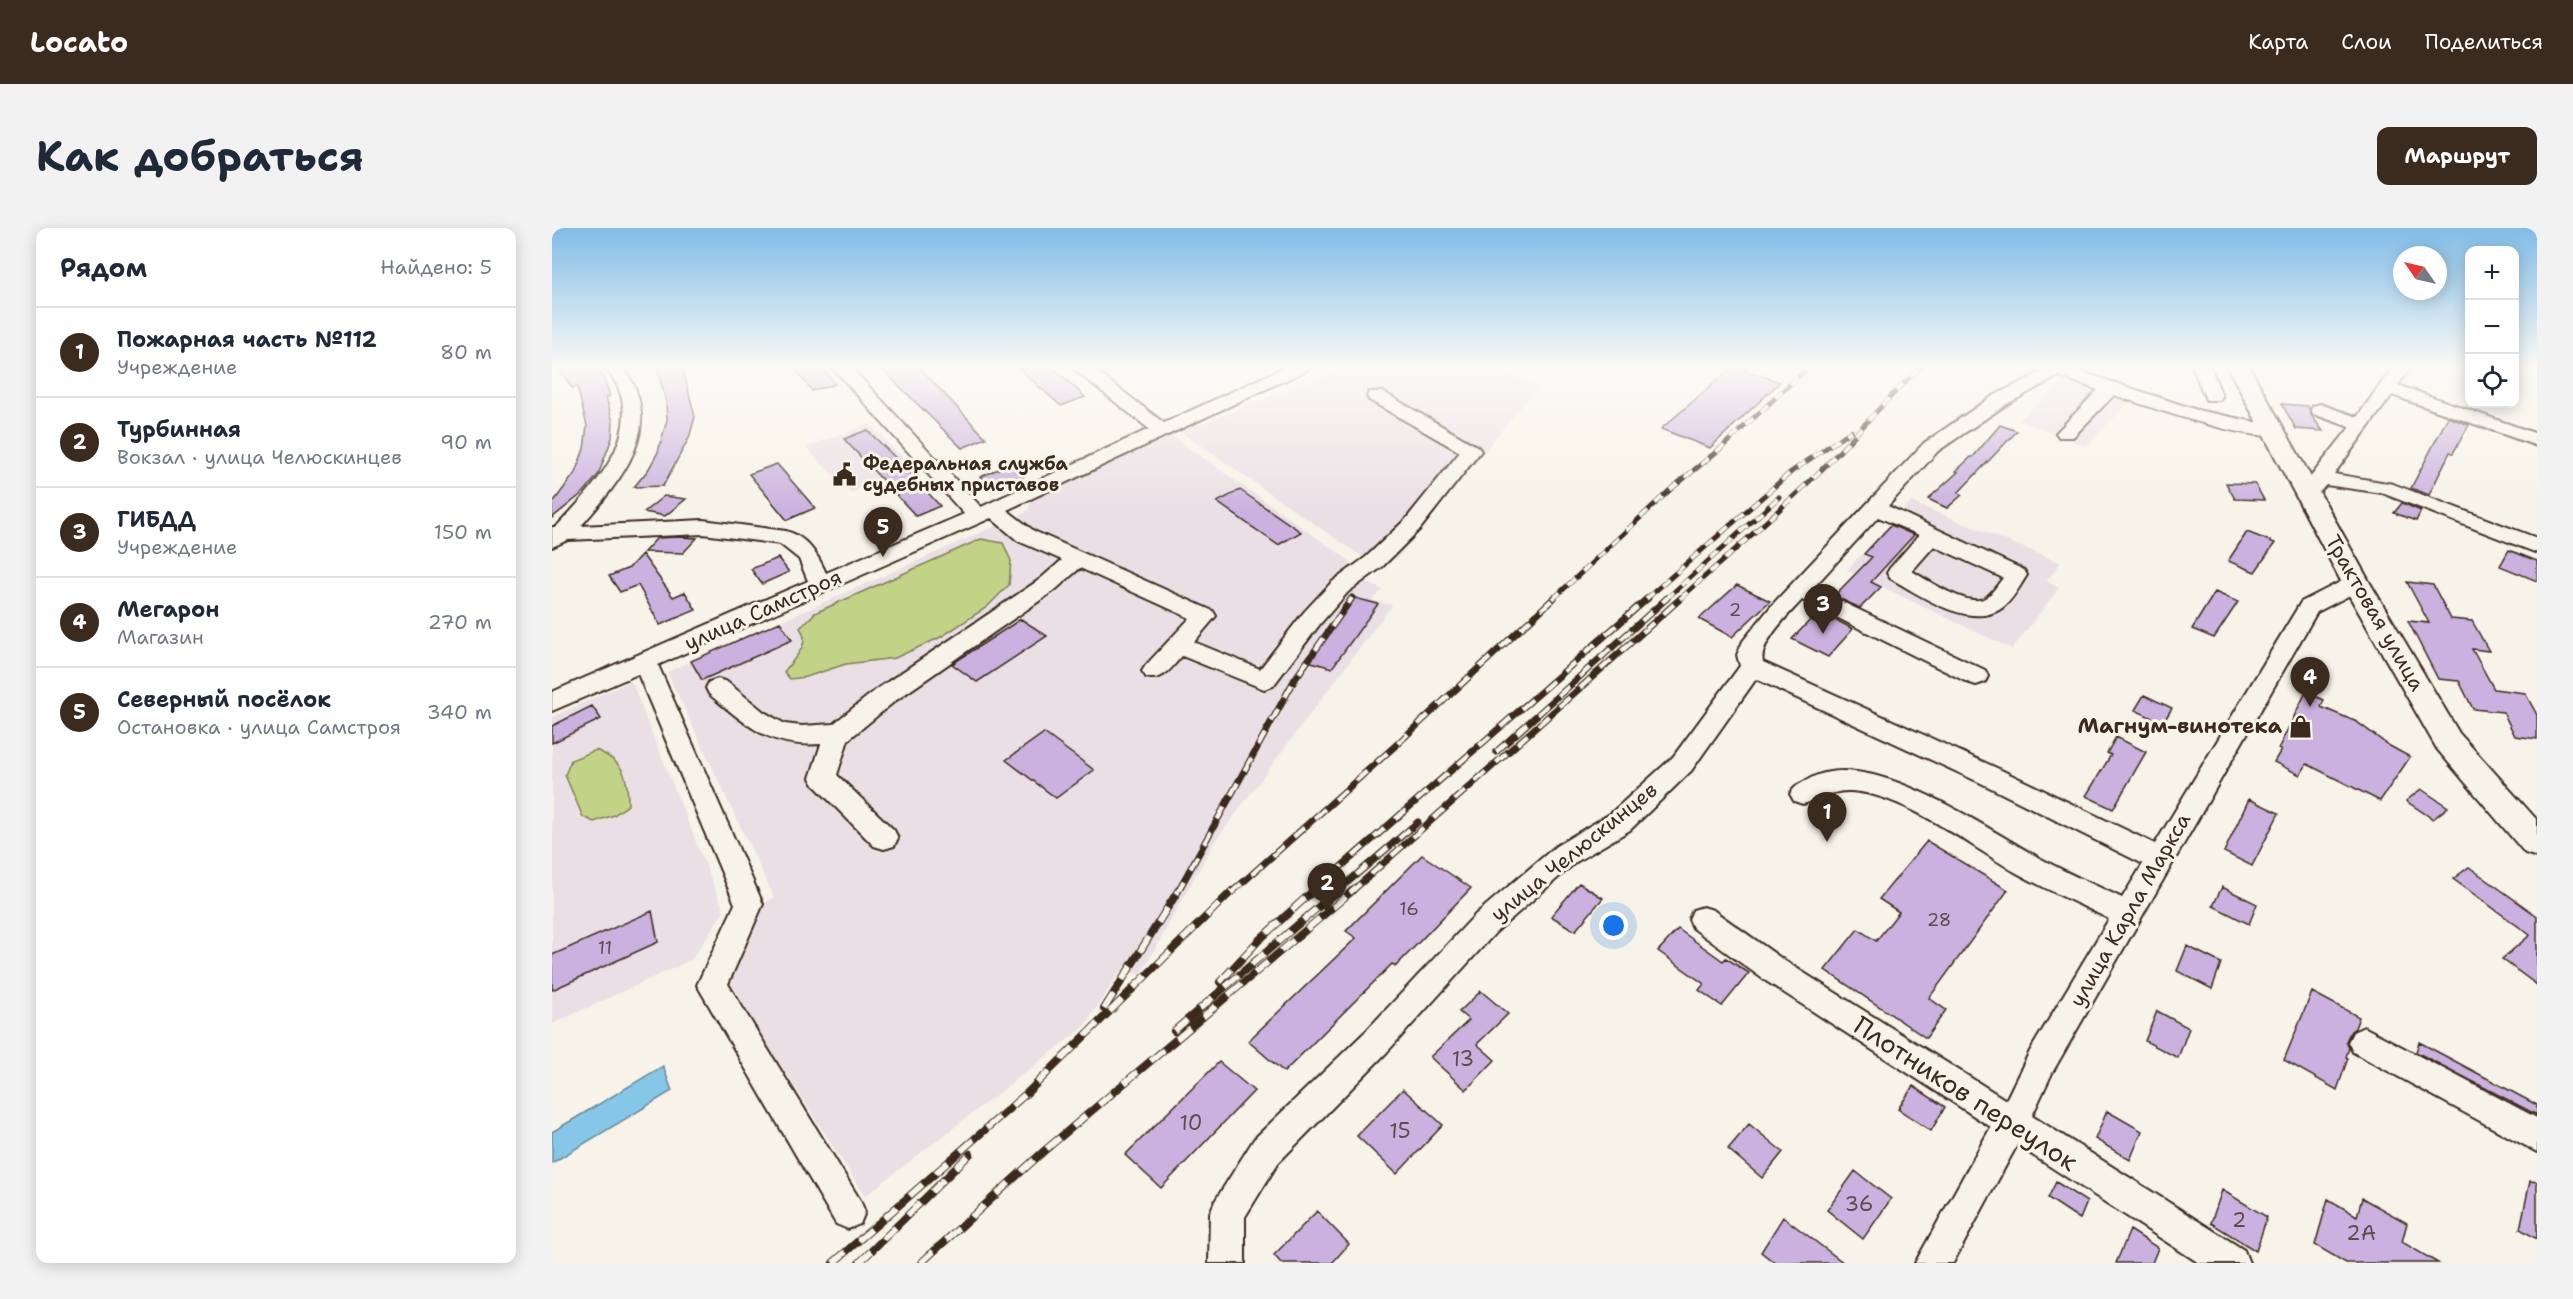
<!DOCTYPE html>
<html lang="ru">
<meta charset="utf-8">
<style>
body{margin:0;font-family:"Shantell Sans",sans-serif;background:#f2f2f3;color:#1f2937}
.controls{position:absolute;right:18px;top:18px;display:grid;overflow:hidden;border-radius:12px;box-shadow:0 3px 15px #0003}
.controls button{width:54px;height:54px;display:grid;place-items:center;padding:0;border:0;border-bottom:2px solid #e0e1e3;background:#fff;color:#1f2937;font:30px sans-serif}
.compass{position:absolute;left:1841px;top:18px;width:54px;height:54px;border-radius:50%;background:#fff;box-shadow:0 3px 15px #0003;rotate:304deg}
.you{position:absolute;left:1062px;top:698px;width:21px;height:21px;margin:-15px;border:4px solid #fff;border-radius:50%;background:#1a73e8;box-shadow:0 0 0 9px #1a73e833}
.badge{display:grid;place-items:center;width:39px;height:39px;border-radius:50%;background:#3b2a1e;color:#fff;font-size:20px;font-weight:700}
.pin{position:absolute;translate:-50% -50px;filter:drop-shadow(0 2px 3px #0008)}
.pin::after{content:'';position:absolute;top:32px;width:21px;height:18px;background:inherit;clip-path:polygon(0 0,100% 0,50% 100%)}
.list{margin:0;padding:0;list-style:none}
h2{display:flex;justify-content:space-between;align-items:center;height:78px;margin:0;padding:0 24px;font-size:26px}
h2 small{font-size:20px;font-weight:400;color:#747a83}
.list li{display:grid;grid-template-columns:39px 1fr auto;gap:18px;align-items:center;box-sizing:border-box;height:90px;padding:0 24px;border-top:2px solid #e0e1e3}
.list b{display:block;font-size:22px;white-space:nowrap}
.list p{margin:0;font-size:20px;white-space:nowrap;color:#747a83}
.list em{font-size:20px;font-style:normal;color:#747a83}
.icon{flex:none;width:33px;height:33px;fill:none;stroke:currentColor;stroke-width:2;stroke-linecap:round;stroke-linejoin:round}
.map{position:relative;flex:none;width:1985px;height:1035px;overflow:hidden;border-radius:12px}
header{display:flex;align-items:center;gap:36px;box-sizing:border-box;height:84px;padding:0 30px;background:#3b2a1e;color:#fff}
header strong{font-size:28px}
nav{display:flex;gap:33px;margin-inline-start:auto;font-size:21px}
.intro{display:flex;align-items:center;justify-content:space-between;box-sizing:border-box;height:144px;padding:0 36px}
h1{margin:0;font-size:42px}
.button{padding:15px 27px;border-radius:12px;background:#3b2a1e;color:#fff;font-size:21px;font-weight:700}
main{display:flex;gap:36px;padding:0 36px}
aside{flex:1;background:#fff;border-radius:12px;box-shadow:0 3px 15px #0003}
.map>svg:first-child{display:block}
</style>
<header>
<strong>Locato</strong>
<nav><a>Карта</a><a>Слои</a><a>Поделиться</a></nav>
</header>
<div class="intro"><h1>Как добраться</h1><a class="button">Маршрут</a></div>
<main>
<aside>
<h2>Рядом<small>Найдено: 5</small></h2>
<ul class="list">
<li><span class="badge">1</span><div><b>Пожарная часть №112</b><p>Учреждение</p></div><em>80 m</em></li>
<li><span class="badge">2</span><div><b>Турбинная</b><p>Вокзал · улица Челюскинцев</p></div><em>90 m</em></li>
<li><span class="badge">3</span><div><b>ГИБДД</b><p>Учреждение</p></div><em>150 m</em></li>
<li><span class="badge">4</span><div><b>Мегарон</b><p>Магазин</p></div><em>270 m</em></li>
<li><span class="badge">5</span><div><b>Северный посёлок</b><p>Остановка · улица Самстроя</p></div><em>340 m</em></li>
</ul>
</aside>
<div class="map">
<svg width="1985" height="1035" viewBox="0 0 1985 1035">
<rect width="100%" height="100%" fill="#f7f3e8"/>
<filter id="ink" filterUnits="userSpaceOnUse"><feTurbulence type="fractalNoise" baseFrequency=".0167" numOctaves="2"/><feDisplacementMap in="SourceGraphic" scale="12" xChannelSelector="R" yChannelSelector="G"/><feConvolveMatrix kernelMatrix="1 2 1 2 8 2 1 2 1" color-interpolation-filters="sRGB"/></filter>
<g filter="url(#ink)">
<path fill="#eadfe5" d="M796 138H944L985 159 844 331 825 337 815 332 629 204Z
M1514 150 1579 172 1534 218 1467 192Z
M317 196 360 239 298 265 254 219Z
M620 208 798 333 796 345 831 362 820 372 840 377 663 613 589 746 568 744 531 800 313 968 175 754 201 684 222 669 115 444 475 284 481 271Z
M1359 274 1509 335 1494 353 1507 360 1460 421 1295 342Z
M79 453 172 683 139 732 0 796V489Z"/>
<path fill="#c2d387" stroke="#7e7e52" stroke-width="1.5" d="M429 311 451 315 459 333 457 357 435 379 389 409 343 430 294 436 254 449 238 451 232 444C242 430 260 416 248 400L263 385Z
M44 522C72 534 76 547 76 577L62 587 42 594 31 589 13 547 19 532Z"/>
<path fill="#86c7e7" stroke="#688897" stroke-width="1.5" d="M111 838 120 863 0 935V904Z"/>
<path fill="#cbb1df" stroke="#3b2a1e" stroke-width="1.5" d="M5 138H43L51 148 58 168 54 169 61 194 60 210 46 247 32 264 0 290V276L23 245 32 221 35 198 25 158 20 160Z
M105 138H130L143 189 137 210 111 258 82 259 96 242 106 224 115 192 114 174Z
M241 138H269L283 156 260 163Z
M327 138H366L434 210 410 220Z
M464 138H499L533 169 509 178Z
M1182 138 1228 154 1158 220 1109 201Z
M1730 176 1756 178 1759 187 1771 203 1744 201Z
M1896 189 1917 197 1901 225 1898 224 1877 267 1859 260Z
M1448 197 1465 203 1406 265 1410 267 1395 280 1376 271 1406 244 1404 243 1419 229H1421Z
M315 202 351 237 388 278 364 288 292 211Z
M225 236 263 280 235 292 197 246Z
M458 236 471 249 441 262 428 249Z
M1674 255 1703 256 1712 272 1683 271Z
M688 262 749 304 726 317 665 274Z
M112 268 134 271 113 288 92 284Z
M1850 275 1869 283 1864 293 1842 285Z
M1339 297 1362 307 1319 354 1329 359 1308 380 1282 368 1320 329 1312 326Z
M1695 304 1723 315 1703 344 1676 333Z
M105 310 127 309 145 310 131 325 92 324Z
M1957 322 1985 333V353L1948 338Z
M90 326 121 369 133 364 144 382 108 397 86 357 68 364 57 348 77 340Z
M226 330 237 344 210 356 199 341Z
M1855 354 1881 357 1899 391 1920 393 1937 423 1920 421 1942 461 1973 465 1985 487V511L1963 508 1951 484 1921 481 1907 453 1886 451 1856 393 1877 395Z
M1185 357 1218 373 1180 409 1147 391Z
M1663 364 1686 374 1662 410 1640 401Z
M803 370 826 376 780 440 756 433Z
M1267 383 1301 401 1276 429 1240 411Z
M469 391 495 408 425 454 400 436Z
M228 394 240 412 150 452 139 433Z
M1754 464 1772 472 1769 479 1805 494 1836 517 1858 529 1828 573 1755 536 1748 547 1722 534 1729 522 1726 521Z
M1592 467 1620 480 1611 495 1583 482Z
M40 478 49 491 0 515V498Z
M492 505 542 542 504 570 454 532Z
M1564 509 1594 524 1561 581 1534 568 1559 527 1555 525Z
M1869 561 1896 579 1881 591 1854 573Z
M1697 571 1727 585 1700 638 1672 624Z
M1375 613 1456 662 1377 770 1394 782 1374 810 1273 742 1306 701 1324 713 1347 684 1327 671Z
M870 627 919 660 844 738 840 736 732 844 696 813 804 710 794 703Z
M1917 639 1985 688V757L1950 731 1978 707 1901 651Z
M1027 655 1051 670 1023 703 999 688Z
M1670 659 1705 676 1697 696 1661 678Z
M100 683 106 714 0 762V727Z
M1126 701 1171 733 1174 730 1197 745 1170 778 1147 762 1152 756 1106 723Z
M1635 718 1669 735 1660 761 1625 743Z
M929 763 956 786 925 816 943 832 914 862 878 829 917 792 907 784Z
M1760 764 1807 789 1803 800 1799 803 1794 813 1797 820 1794 829 1796 830 1785 862 1732 832Z
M1605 783 1637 800 1626 830 1593 813Z
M1867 814 1985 877V887L1864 824Z
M667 834 702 863 609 960 573 927Z
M1361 858 1393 879 1379 903 1346 881Z
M851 861 891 897 845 946 805 908Z
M1555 883 1590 903 1578 932 1543 911Z
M1197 896 1231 924 1210 950 1176 921Z
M1303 943 1339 971 1311 1011 1275 982Z
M1978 953 1985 954V1011L1968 1001Z
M1504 954 1535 974 1528 991 1496 970Z
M1670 962 1715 989 1704 1023 1659 995Z
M1810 970 1855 995 1850 1014 1886 1035H1794L1763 1017 1776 971 1805 988Z
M765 983 797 1016 780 1035H729L722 1027Z
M1231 989 1292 1035H1223L1209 1024Z
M1578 1002 1606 1020 1600 1035H1564Z"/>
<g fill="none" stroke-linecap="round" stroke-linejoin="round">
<defs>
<path id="minor" d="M52 138H70C116 198 70 251 29 298L151 292 234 303C255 309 266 327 274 345L412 286 279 138H298L429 279 597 201 518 138H538L612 195 735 138H758L755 142 455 282 482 303 661 383 664 388 642 414 708 441 752 384 780 354 814 329 854 291 908 224 817 172 815 168 817 164H831L926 219 929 223 868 301 830 339 796 364 768 396 721 458 712 461 630 428C619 440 611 454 594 449L590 443 594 437 638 390 528 340 503 362 343 473 302 507 296 512 285 547 342 602 346 610 342 618 332 621 322 618 262 557 258 550 269 516C217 520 195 497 157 466L154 460 157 454 166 451 175 454 212 484 233 496 250 498 281 496 325 461 487 352 510 332 466 313 439 290 106 437 211 676 176 756 308 972 313 984 308 996 296 1001 284 996 145 757 183 676 86 446 0 483V464L256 353 247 331 228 316 151 306 16 312 0 319V299H4C37 264 91 211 65 157 62 150 56 144 52 138Z
M1502 138H1512L1645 182 1727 199 1730 203 1727 207C1698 214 1594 178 1562 167L1521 209H1507L1504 205 1546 162 1507 148 1455 176 1386 223 1336 278 1472 342 1475 347C1468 358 1460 373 1450 380 1418 403 1366 366 1338 350L1335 345 1338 340 1367 307 1326 289 1261 360 1433 442 1436 448 1433 454 1424 457 1415 454 1250 372C1237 386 1206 416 1211 434L1447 541 1603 616 1749 374 1796 350 1804 348 1812 350 1815 355 1812 360 1765 384 1500 845 1480 888 1692 1022 1697 1035H1647L1465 917 1401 1035H1363L1439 899 1211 751 1141 700 1137 691 1141 682 1151 679 1161 682 1233 733 1454 872 1478 823 1557 691C1526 675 1493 661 1463 644 1418 617 1351 566 1299 563 1280 562 1268 571 1251 576L1242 573 1238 566C1243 557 1250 555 1259 550 1318 519 1432 599 1484 628 1512 644 1541 656 1570 670L1591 636 1429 555 1204 451 1139 543 1078 602 1024 634 944 704 835 824 726 935 693 989V1035H657L658 985 663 973 702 911 813 804 924 686 1004 618 1058 586 1121 529 1188 438 1185 427 1191 413 1220 377 1372 215 1441 168ZM1382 318 1451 350C1445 357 1439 368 1431 371 1414 378 1375 352 1360 343Z
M1640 138H1658L1670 168 1668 172H1654Z
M1842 138H1860L1846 157 1985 206V218L1840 167 1782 246 1841 256 1985 310V325L1830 265 1774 257 1767 264H1753L1750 260 1753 256 1798 199 1761 186 1759 182 1761 178 1768 176 1805 189Z
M1812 799 1985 890V924L1801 824 1796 814 1801 804Z"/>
<path id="major" d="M1675 138H1697L1818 355 1907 505 1985 592V629L1973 625 1885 521 1790 355Z"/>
</defs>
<use href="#minor" stroke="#3b2a1e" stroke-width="4"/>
<use href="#major" stroke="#3b2a1e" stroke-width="4"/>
<use href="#minor" fill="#f7f3e8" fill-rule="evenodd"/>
<use href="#major" fill="#f7f3e8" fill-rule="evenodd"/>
<defs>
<path id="rail-far2" d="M1001 371 1119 261 1169 220 1258 138
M1094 371 1239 244 1299 203
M1114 371 1227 269
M1128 371C1173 330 1220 290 1264 247 1301 212 1332 172 1370 138"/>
<path id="rail-far1" d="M944 524 1115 370
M625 665 743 451 800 370
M679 665 843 518 1002 370
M759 665 1096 370
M783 665 866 594
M798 665 1129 370"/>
<path id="rail" d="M668 754 706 713 761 663
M552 781 626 663
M622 803 785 663
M281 1035 476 864 680 663
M307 1035 418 926
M369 1035 492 923 800 663"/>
</defs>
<use href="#rail-far2" stroke="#3b2a1e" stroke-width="5"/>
<use href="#rail-far1" stroke="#3b2a1e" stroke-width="7"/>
<use href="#rail" stroke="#3b2a1e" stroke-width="8"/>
<use href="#rail-far2" stroke="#f7f3e8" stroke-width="4" stroke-dasharray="10" stroke-linecap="butt"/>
<use href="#rail-far1" stroke="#f7f3e8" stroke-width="4.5" stroke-dasharray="14" stroke-linecap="butt"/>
<use href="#rail" stroke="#f7f3e8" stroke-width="6" stroke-dasharray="17" stroke-linecap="butt"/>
</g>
</g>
<linearGradient id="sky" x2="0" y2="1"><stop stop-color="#81bce8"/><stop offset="0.49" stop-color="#fbfaf5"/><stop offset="1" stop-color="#fbfaf5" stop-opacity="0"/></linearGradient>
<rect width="1985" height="283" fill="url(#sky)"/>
<defs>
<symbol id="civic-bare" viewBox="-9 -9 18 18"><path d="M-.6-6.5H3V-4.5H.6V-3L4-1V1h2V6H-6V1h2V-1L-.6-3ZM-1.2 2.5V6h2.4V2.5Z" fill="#3b2a1e" stroke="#f7f3e8" stroke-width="2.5" paint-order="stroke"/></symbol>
<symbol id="shop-bare" viewBox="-9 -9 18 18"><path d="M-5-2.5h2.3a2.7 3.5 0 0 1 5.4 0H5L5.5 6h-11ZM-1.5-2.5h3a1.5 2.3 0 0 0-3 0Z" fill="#3b2a1e" stroke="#f7f3e8" stroke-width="2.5" paint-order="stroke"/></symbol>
</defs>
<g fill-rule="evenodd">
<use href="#civic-bare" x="276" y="230" width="33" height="33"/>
<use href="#shop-bare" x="1732" y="482" width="33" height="33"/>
</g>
<g text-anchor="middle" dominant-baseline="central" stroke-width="6" stroke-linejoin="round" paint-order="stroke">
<g font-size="18" font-weight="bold" fill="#3b2a1e" stroke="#f7f3e8" text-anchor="start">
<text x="311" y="236">Федеральная служба<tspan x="311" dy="21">судебных приставов</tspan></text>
</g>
<g font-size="18" fill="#5f4c4e">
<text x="1183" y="382">2</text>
<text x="857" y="681">16</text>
<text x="1387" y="692">28</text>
<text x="53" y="720">11</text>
</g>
<g font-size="21" fill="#3b2a1e" stroke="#f7f3e8">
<text transform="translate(211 382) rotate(-24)">улица Самстроя</text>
<text transform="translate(1823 385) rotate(60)">Трактовая улица</text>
<text transform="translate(1022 624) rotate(-39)">улица Челюскинцев</text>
<text transform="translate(1578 682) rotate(-60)">улица Карла Маркса</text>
</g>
<g font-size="21" font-weight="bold" fill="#3b2a1e" stroke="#f7f3e8" text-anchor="end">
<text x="1730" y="498">Магнум-винотека</text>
</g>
<g font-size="21" fill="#5f4c4e">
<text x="911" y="831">13</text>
<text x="639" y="895">10</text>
<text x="848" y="903">15</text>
<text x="1307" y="976">36</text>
<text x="1687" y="992">2</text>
<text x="1809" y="1005">2А</text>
</g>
<g font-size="26" fill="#3b2a1e" stroke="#f7f3e8">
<text transform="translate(1414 865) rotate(33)">Плотников переулок</text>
</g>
</g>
</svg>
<div class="controls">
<button>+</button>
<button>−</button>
<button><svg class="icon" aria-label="locate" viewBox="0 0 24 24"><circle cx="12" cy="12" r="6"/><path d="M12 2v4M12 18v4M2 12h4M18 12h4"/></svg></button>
</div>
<svg class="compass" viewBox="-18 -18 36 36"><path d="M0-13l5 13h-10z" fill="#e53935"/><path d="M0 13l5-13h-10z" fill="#747a83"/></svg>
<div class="you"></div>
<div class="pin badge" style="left:1275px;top:614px">1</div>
<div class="pin badge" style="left:775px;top:685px">2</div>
<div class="pin badge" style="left:1271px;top:406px">3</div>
<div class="pin badge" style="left:1758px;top:479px">4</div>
<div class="pin badge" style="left:331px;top:329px">5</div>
</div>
</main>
